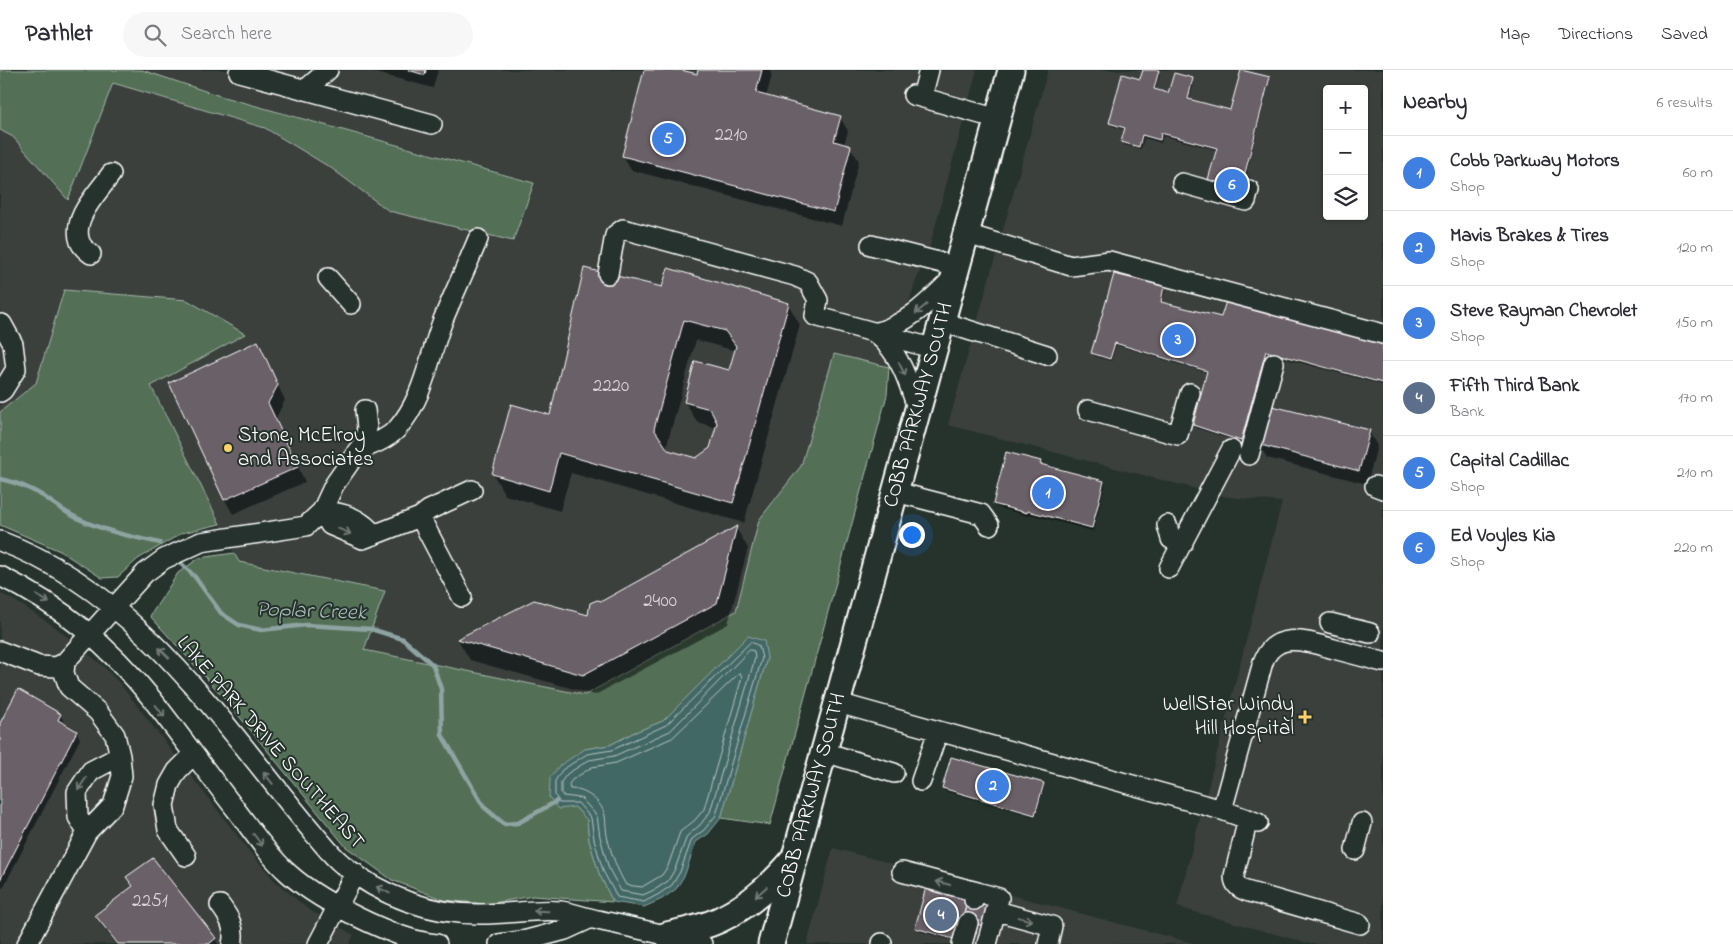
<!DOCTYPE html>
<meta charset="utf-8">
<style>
body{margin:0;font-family:"Indie Flower",sans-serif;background:#f7f7f7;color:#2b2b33}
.controls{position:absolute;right:15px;top:15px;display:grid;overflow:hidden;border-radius:5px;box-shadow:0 1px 4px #0004}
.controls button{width:45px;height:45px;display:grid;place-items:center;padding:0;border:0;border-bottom:1px solid #e1e1e2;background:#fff;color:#2b2b33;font:25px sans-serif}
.you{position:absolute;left:911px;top:464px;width:18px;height:18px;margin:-12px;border:4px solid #fff;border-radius:50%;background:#1a73e8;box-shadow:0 0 0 8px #1a73e833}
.badge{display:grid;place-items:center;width:32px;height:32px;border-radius:50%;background:#d93025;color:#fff;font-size:16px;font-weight:700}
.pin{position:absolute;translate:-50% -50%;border:2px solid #fff;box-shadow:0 1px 5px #0006}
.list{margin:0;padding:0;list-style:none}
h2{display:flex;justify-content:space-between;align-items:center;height:65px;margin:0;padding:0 20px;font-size:21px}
h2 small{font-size:16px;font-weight:400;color:#7c7c81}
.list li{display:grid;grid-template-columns:32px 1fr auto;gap:15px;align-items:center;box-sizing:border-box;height:75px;padding:0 20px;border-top:1px solid #e1e1e2}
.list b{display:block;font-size:19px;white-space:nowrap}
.list p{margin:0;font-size:16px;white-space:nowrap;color:#7c7c81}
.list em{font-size:16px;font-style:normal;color:#7c7c81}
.icon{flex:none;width:28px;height:28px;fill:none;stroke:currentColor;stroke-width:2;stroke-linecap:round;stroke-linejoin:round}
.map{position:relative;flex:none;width:1383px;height:874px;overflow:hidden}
header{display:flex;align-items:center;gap:30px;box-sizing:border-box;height:70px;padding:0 25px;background:#fff;border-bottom:1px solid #e1e1e2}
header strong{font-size:24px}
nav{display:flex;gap:28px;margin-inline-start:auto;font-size:18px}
.search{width:350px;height:45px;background:#f7f7f7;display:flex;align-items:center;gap:12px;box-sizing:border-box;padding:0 18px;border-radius:28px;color:#7c7c81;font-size:19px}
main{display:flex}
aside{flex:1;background:#fff}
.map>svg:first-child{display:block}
</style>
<header>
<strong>Pathlet</strong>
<div class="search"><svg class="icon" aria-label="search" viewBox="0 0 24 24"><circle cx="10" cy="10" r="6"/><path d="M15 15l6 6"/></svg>Search here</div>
<nav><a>Map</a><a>Directions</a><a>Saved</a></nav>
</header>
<main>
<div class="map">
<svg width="1383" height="874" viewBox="0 0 1383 874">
<rect width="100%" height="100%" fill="#26332d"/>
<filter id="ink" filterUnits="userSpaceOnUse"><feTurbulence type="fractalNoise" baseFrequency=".02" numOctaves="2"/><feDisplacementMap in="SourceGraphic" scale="10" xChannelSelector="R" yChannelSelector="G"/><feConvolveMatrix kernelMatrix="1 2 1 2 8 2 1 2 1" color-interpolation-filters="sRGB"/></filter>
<g filter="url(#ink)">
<path fill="#3a403e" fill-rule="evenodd" d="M142 0H977L928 183 915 213 889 297 834 284 801 396 759 450 736 541 585 625 363 580 385 520 239 492 151 316 244 264 64 220 36 313 0 342V60L13 67 68 129 113 13 265 58 331 98 389 141 513 170 534 112 220 26Z
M1048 0H1383V874H1311L1177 837 1282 432 1228 427 948 355ZM1327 19H1364V146H1327Z
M0 523 15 531 55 557 102 595 121 615 249 781 274 810 309 840 354 865 349 874H0Z
M833 778 1196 874H807Z"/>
<path fill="#526f57" stroke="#a8b7ab" d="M0 0H142L220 26 534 113 513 171 389 141 331 98 265 58 113 13 68 130 13 67 0 60Z
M64 220 187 230 245 264 151 316 220 454 182 463 138 489 118 507 102 508 60 481 0 455V342L36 313Z
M834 284 889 297 887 325 770 755 721 748 767 588 748 566 663 651 633 663 610 675 585 679 575 737 587 750 589 770 599 803 613 832 533 826 487 834 444 830 392 810 346 777 225 629 150 546 178 503 199 488 234 483 239 492 385 521 364 580 585 625 736 541 759 450 801 396Z"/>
<path fill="#436866" stroke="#8ea4a3" d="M748 566 764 571 767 588 721 748 708 764 696 772 685 804 676 819 662 829 644 837 613 832 599 803 589 770 587 750 575 737 558 739 549 727 550 708 559 696 585 679 610 675 633 663 663 651Z"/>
<path fill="#0007" fill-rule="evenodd" d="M365 0H438L433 18Z
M646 0H676L698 6 700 0H769L772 5 766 27 840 47 848 61 844 75 850 77 859 91 842 156 631 100 623 86Z
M1144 0H1154L1158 1 1160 4 1155 21 1169 24 1192 10 1194 13 1189 31 1231 42 1269 8 1270 11 1241 124 1217 80 1163 66 1161 73 1144 68 1141 79 1124 75 1123 72 1126 60 1112 56 1110 53 1141 10Z
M1163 217 1165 220 1162 234 1222 249 1383 273V315L1268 284 1243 373 1196 358 1194 355 1208 303 1116 275 1111 291 1094 286 1093 283Z
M663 219 788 234 800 255 744 453 571 403 560 441 505 425 493 404 550 347ZM696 270 736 281 730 302 685 332 697 352 717 358 711 379 696 389 668 381 666 378Z
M257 273 285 330 276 348 305 412 233 444 225 430Z
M1369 361 1377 376 1367 414 1267 388 1259 374Z
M1040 392 1042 395 1103 412 1105 415 1093 461 1029 444 1028 446 996 437 994 434Z
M736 458 748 478 728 554 595 625 470 590 458 570 534 532 588 547 602 532Z
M60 645 64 651 63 654 77 662 80 669 3 818 0 817V656Z
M1043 714 1044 717 1036 747 945 721 944 718Z
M153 790 215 869 218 874H117L105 860 97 846 134 817Z
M990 838 985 859 964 853 959 872 918 861 916 858Z"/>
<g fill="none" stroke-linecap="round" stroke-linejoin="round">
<path stroke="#b4c3c2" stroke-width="1" d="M751 572 759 576 762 588 716 745 704 760 692 769 680 802 672 815 659 824 644 832 617 827 603 801 594 769 591 748 578 733H559L555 725V711L562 700 587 684 612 680 666 655Z
M750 580 754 581 755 588 710 742 700 755 687 766 675 799 668 811 656 819 643 825 621 821 609 799 600 767 597 746 581 728 563 726 561 723V712L567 704 589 690 614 686 670 661Z
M740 603 742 607 704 739 695 750 680 762 668 796 662 805 642 817 626 815C617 800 611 783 607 766 606 760 606 753 605 746 602 731 585 719 570 719L569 714 572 710 592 697 616 693 672 668Z"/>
<path stroke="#8ea4a3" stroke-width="4.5" d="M0 409C15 412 30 418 43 426 56 435 64 442 79 449 104 461 133 467 160 473
M182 494 195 507 221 543 239 555 261 560 306 555 371 559 403 569 433 595 441 619 442 665 484 737 504 754 518 753 557 731"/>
</g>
<path fill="#6a6067" stroke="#fff" fill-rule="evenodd" d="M408 0H426L425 5Z
M644 0H681L697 4 698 0H762L756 23 841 46 834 71 851 76 834 142 622 86Z
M1143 0H1159L1154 19 1168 23 1174 3 1193 8 1188 29 1230 40 1241 0 1270 7 1240 122 1207 113 1217 78 1161 63 1160 70 1142 65 1139 77 1121 72 1125 58 1109 53 1122 4 1140 9Z
M584 198 662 217 668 198 789 233 733 433 559 383 549 421 492 404 511 334 550 345ZM684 250 725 261 736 276 729 300 695 291 684 332 710 339 717 353 710 378 696 388 668 380 654 359Z
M1114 204 1164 216 1161 232 1221 247 1227 228 1383 272 1382 313 1266 281 1241 371 1193 355 1207 301 1115 273 1110 289 1091 283Z
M258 271 278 315 268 333 298 397 224 430 169 313Z
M1268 335 1370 360 1359 401 1257 374Z
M1006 382 1041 391 1040 394 1104 411 1092 458 1028 441 1027 443 993 434Z
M737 456 717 533 583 605 457 569 534 530 588 545 590 533 597 530 602 531Z
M18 619 61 644 58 650 77 661 0 810V653Z
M951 687 1044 713 1035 745 942 718Z
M153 788 216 868 209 874H118L95 845 133 816 126 807Z
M926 817 968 829 957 870 915 858Z
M968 829 989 834 984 856 962 851Z"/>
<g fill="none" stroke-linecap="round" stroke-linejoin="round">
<defs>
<path id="minor" d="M239 2 432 54
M305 20 328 0
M913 25 998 49
M922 27 929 0
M1182 113 1246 131 1249 120
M967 164 1071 196 1109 191 1383 264
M871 175 958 197
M91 184C87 181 82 177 80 172 71 148 98 123 111 104
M608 204 615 165 623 159 795 206 808 212 818 230 815 246 935 279
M328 208 351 234
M943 252 1047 285
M875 263C908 254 930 231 954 207
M876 264C900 282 909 313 918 341
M0 322 3 320 16 299 13 274 2 254
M1088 340 1178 365 1190 323
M357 381C371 375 386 370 397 359 424 329 429 286 443 250 454 223 467 196 478 169
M1249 385 1274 293
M1375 416 1383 419
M896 422 981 444 989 455
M322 441 330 455 363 469 420 447 429 440 472 420
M322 441C343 442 361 448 374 465
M420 447 462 527
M1167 455 1171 469 1183 473
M0 471C141 523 223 656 316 766 324 775 332 786 342 794 380 826 432 845 482 844 509 844 534 839 561 841 574 843 586 848 598 850 633 858 668 865 702 874
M1169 498 1231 380
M0 506C62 536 109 576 152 629 181 666 208 704 237 741 253 762 268 785 288 803 311 824 340 839 368 852 390 862 413 872 437 874
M1330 553 1370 563
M0 581 39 596 57 597 65 592 145 503 164 489 201 472 306 456 322 441 334 415 364 372 367 358 365 340
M838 633 1222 740 1258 753
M824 682 894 703
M921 711 938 661
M1222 740 1263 592C1276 559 1308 572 1334 579 1350 583 1367 588 1383 592
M1248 749 1234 806C1234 814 1238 818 1246 821L1360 854
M87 762 78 747 77 722 91 701 120 686
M1355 780 1362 753
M186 786 168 760 164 735 169 715 177 701 193 685
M902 802 977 822 974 830
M977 822 999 828 987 874
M220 835C229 847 236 858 232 874
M997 841 1052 856 1048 874
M27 874 87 762 113 735 122 706 120 686 115 665 98 642 69 617 64 603 65 592
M318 874 355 803
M499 874 527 870 565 860 589 849
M882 874V873
M962 874 968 853"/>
<g id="major">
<path d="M667 865C684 861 702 858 719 850 747 837 774 813 794 789"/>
<path id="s1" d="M771 874 1011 0"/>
</g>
</defs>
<use href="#minor" stroke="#fff" stroke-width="22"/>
<use href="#major" stroke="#fff" stroke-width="29"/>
<use href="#minor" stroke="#26332d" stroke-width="19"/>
<use href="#major" stroke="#26332d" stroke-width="25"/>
</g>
<defs><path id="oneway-shaft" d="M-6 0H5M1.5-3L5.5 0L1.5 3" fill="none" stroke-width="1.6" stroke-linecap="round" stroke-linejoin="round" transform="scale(1.25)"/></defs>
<g stroke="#727a76">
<use href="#oneway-shaft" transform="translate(921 239) rotate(140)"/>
<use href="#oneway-shaft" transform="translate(902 299) rotate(64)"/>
<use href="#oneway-shaft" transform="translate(344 461) rotate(23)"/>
<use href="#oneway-shaft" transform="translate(43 529) rotate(31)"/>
<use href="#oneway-shaft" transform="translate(164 583) rotate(-135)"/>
<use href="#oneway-shaft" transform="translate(160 641) rotate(54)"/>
<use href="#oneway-shaft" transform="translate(268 708) rotate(-129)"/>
<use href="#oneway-shaft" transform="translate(82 714) rotate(124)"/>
<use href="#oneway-shaft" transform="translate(258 770) rotate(53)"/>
<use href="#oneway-shaft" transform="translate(943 813) rotate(-165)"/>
<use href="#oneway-shaft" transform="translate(383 820) rotate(-153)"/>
<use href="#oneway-shaft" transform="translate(761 822) rotate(139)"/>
<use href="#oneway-shaft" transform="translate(541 841) rotate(-178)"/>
<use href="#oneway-shaft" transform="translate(1025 849) rotate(15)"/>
</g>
</g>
<g fill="#ffd166" stroke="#26332d" stroke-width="2">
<circle cx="228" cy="378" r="5"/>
<path d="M1302.5 639.5h5v5h5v5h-5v5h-5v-5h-5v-5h5z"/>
</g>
<g text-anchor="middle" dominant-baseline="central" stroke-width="4" stroke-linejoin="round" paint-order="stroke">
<g font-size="19" fill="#dad7d9">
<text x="731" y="65">2210</text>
<text x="611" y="316">2220</text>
<text x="660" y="531">2400</text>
<text x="150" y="831">2251</text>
</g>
<g font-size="21" fill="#fff" stroke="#26332d">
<text stroke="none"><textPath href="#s1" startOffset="559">COBB PARKWAY SOUTH</textPath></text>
<text transform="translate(270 673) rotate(49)">LAKE PARK DRIVE SOUTHEAST</text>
<text stroke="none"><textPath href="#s1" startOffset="154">COBB PARKWAY SOUTH</textPath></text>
</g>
<g font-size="21" fill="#fff" stroke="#26332d" text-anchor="start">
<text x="238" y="366">Stone, McElroy<tspan x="238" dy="24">and Associates</tspan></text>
<text x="1294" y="635" text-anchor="end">WellStar Windy<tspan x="1294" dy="24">Hill Hospital</tspan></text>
</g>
<g font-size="22" font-style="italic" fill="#aabbba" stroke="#26332d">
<text transform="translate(311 542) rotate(2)">Poplar Creek</text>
</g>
</g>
</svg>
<div class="controls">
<button>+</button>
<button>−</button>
<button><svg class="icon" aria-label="layers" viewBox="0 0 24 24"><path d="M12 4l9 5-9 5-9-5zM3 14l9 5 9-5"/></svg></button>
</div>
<div class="you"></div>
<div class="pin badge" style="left:1048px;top:423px;background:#3f7fe0">1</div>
<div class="pin badge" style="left:993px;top:716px;background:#3f7fe0">2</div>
<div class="pin badge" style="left:1178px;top:270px;background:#3f7fe0">3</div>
<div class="pin badge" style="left:941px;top:845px;background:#5c6f8a">4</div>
<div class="pin badge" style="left:668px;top:69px;background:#3f7fe0">5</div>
<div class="pin badge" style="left:1232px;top:115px;background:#3f7fe0">6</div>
</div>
<aside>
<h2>Nearby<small>6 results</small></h2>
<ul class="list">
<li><span class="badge" style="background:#3f7fe0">1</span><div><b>Cobb Parkway Motors</b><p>Shop</p></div><em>60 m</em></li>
<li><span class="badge" style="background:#3f7fe0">2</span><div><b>Mavis Brakes &amp; Tires</b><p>Shop</p></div><em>120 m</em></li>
<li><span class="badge" style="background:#3f7fe0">3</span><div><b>Steve Rayman Chevrolet</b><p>Shop</p></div><em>150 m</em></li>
<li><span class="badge" style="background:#5c6f8a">4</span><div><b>Fifth Third Bank</b><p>Bank</p></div><em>170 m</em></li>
<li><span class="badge" style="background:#3f7fe0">5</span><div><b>Capital Cadillac</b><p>Shop</p></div><em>210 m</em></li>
<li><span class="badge" style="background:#3f7fe0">6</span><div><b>Ed Voyles Kia</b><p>Shop</p></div><em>220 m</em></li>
</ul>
</aside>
</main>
